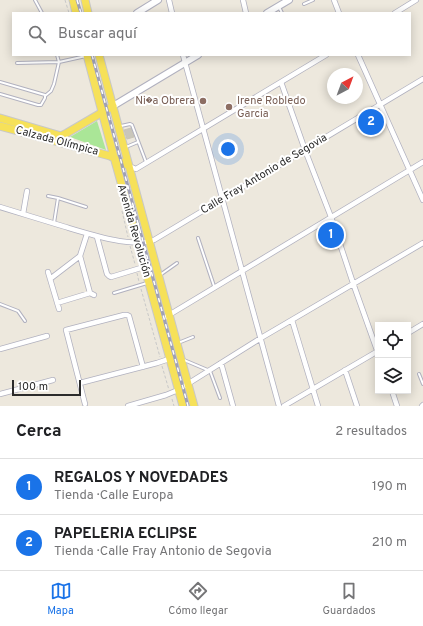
<!DOCTYPE html>
<html lang="es">
<meta charset="utf-8">
<style>
body{margin:0;font-family:Overpass,sans-serif;background:#f2f2f2;color:#202124}
.controls{position:absolute;right:12px;bottom:12px;display:grid;overflow:hidden;border-radius:0px;box-shadow:0 2px 10px #0003}
.controls button{width:36px;height:36px;display:grid;place-items:center;padding:0;border:0;border-bottom:1px solid #e0e0e0;background:#fff;color:#202124;font:20px sans-serif}
.compass{position:absolute;left:327px;top:68px;width:36px;height:36px;border-radius:50%;background:#fff;box-shadow:0 2px 10px #0003;rotate:41deg}
.scale{position:absolute;left:12px;bottom:10px;width:69px;box-sizing:border-box;padding-left:4px;border:2px solid #2b2b2b;border-top:0;font-size:11px;line-height:14px;white-space:nowrap;color:#2b2b2b;-webkit-text-stroke:3px #fff;paint-order:stroke}
.you{position:absolute;left:228px;top:149px;width:14px;height:14px;margin:-10px;border:3px solid #fff;border-radius:50%;background:#1a73e8;box-shadow:0 0 0 6px #1a73e833}
.badge{display:grid;place-items:center;width:26px;height:26px;border-radius:50%;background:#1a73e8;color:#fff;font-size:13px;font-weight:700}
.pin{position:absolute;translate:-50% -50%;border:2px solid #fff;box-shadow:0 1px 4px #0006}
.list{margin:0;padding:0;list-style:none}
h2{display:flex;justify-content:space-between;align-items:center;height:52px;margin:0;padding:0 16px;font-size:17px}
h2 small{font-size:13px;font-weight:400;color:#757577}
.list li{display:grid;grid-template-columns:26px 1fr auto;gap:12px;align-items:center;box-sizing:border-box;height:56px;padding:0 16px;border-top:1px solid #e0e0e0}
.list b{display:block;font-size:15px;white-space:nowrap}
.list p{margin:0;font-size:13px;white-space:nowrap;color:#757577}
.list em{font-size:13px;font-style:normal;color:#757577}
.icon{flex:none;width:22px;height:22px;fill:none;stroke:currentColor;stroke-width:2;stroke-linecap:round;stroke-linejoin:round}
.map{position:relative;flex:none;width:423px;height:406px;overflow:hidden}
.search{position:absolute;background:#fff;box-shadow:0 2px 10px #0003;left:12px;right:12px;top:12px;height:44px;display:flex;align-items:center;gap:10px;box-sizing:border-box;padding:0 14px;border-radius:0px;color:#757577;font-size:15px}
.sheet{height:164px;background:#fff}
nav{display:flex;justify-content:space-around;align-items:center;box-sizing:border-box;height:56px;border-top:1px solid #e0e0e0;background:#fff;font-size:11px;color:#757577}
nav a{display:grid;justify-items:center;gap:2px}
nav .on{color:#1a73e8}
.map>svg:first-child{display:block}
</style>
<div class="map">
<svg width="423" height="406" viewBox="0 0 423 406">
<rect width="100%" height="100%" fill="#ede8dd"/>
<path fill="#aae697" d="M97 121 106 150 70 137Z"/>
<path fill="#c9c6bb" stroke="#c9c4b6" d="M131 128 134 137 127 139 124 130Z"/>
<g fill="none" stroke-linecap="round" stroke-linejoin="round">
<defs>
<path id="lane" d="M35 0 42 13
M304 4 313 0
M279 7 282 13
M17 63 59 62 86 56
M0 82 45 95
M0 94 38 105H41L45 98V96L51 91 54 84 59 62 57 55
M121 126 130 124 132 125 146 162
M126 147 138 142
M48 196 58 198
M54 223 58 198 86 207
M198 238 214 286
M160 275 177 263
M114 293 147 283
M0 304 18 311 25 321
M178 343 193 337
M184 360 210 371 220 398
M419 374 423 384"/>
<path id="street" d="M169 0 172 13
M243 0 246 13
M334 0 339 13
M395 13 416 0
M183 55 279 406
M358 55 423 200
M281 82 305 150 331 217 353 283 378 353
M129 166 136 169 326 55
M0 207C20 213 39 219 59 225 83 232 131 249 154 240L423 79
M23 214 27 191
M97 237 107 274 109 276 111 277 144 267
M80 256 90 293
M48 272 59 309
M50 279 80 256 87 234
M57 303 90 293 94 295
M292 320 318 406
M159 321 423 162
M408 333 423 324
M0 349 47 336
M221 363 233 406
M345 370 357 406
M80 383 157 363 169 359
M392 391 397 406
M0 394 53 380
M85 404 66 330 124 315H127L129 316 143 367
M128 406 166 395 178 390 261 338 423 243
M284 406 378 351
M422 406 423 405"/>
<path id="secondary" d="M137 13 158 0
M267 13 289 0
M113 106 198 55"/>
<path id="primary" d="M73 0 76 13
M85 0 88 13
M87 55 114 157 183 406
M99 55 177 344 194 406
M0 118 61 136 67 133 113 106
M0 126 110 156 129 166"/>
</defs>
<use href="#lane" stroke="#b1b1bf" stroke-width="4"/>
<use href="#street" stroke="#b1b1bf" stroke-width="6"/>
<use href="#secondary" stroke="#b1b1bf" stroke-width="8"/>
<use href="#primary" stroke="#c8c8c8" stroke-width="9"/>
<path stroke="#c8c8c8" stroke-width="1" stroke-dasharray="3 2" stroke-linecap="butt" d="M65 0 69 13
M122 211 128 237
M130 246 135 264
M137 273 139 282
M141 289 160 357
M162 366 169 390
M172 399 174 406"/>
<use href="#lane" stroke="#fff" stroke-width="2"/>
<use href="#street" stroke="#fff" stroke-width="4.5"/>
<use href="#secondary" stroke="#fff" stroke-width="6"/>
<use href="#primary" stroke="#f6e159" stroke-width="7"/>
<defs>
<path id="rail" d="M77 0 81 13
M92 55 188 406"/>
</defs>
<use href="#rail" stroke="#9fa0b6" stroke-width="3"/>
<use href="#rail" stroke="#fff" stroke-width="1.5" stroke-dasharray="4.5" stroke-linecap="butt"/>
</g>
<g fill="#8d6e63" stroke="#fff" stroke-width="1.5">
<circle cx="203" cy="101" r="4"/>
<circle cx="229" cy="107" r="4"/>
</g>
<g text-anchor="middle" dominant-baseline="central" stroke-width="4" stroke-linejoin="round" paint-order="stroke">
<g font-size="11" fill="#785e54" stroke="#fff" text-anchor="end">
<text x="195" y="101">Ni�a Obrera</text>
<text x="237" y="101" text-anchor="start">Irene Robledo<tspan x="237" dy="13">Garcia</tspan></text>
</g>
<g font-size="11" fill="#2b2b2b" stroke="#fff">
<text transform="translate(57 141) rotate(15)">Calzada Olímpica</text>
<text transform="translate(264 174) rotate(-31)">Calle Fray Antonio de Segovia</text>
<text transform="translate(134 231) rotate(74)">Avenida Revolución</text>
</g>
</g>
</svg>
<div class="controls">
<button><svg class="icon" aria-label="locate" viewBox="0 0 24 24"><circle cx="12" cy="12" r="6"/><path d="M12 2v4M12 18v4M2 12h4M18 12h4"/></svg></button>
<button><svg class="icon" aria-label="layers" viewBox="0 0 24 24"><path d="M12 4l9 5-9 5-9-5zM3 14l9 5 9-5"/></svg></button>
</div>
<svg class="compass" viewBox="-18 -18 36 36"><path d="M0-13l5 13h-10z" fill="#e53935"/><path d="M0 13l5-13h-10z" fill="#757577"/></svg>
<div class="scale">100 m</div>
<div class="you"></div>
<div class="pin badge" style="left:331px;top:235px">1</div>
<div class="pin badge" style="left:371px;top:122px">2</div>
<div class="search"><svg class="icon" aria-label="search" viewBox="0 0 24 24"><circle cx="10" cy="10" r="6"/><path d="M15 15l6 6"/></svg>Buscar aquí</div>
</div>
<section class="sheet">
<h2>Cerca<small>2 resultados</small></h2>
<ul class="list">
<li><span class="badge">1</span><div><b>REGALOS Y NOVEDADES</b><p>Tienda · Calle Europa</p></div><em>190 m</em></li>
<li><span class="badge">2</span><div><b>PAPELERIA ECLIPSE</b><p>Tienda · Calle Fray Antonio de Segovia</p></div><em>210 m</em></li>
</ul>
</section>
<nav>
<a class="on"><svg class="icon" aria-label="map" viewBox="0 0 24 24"><path d="M3 6l6-2 6 2 6-2v14l-6 2-6-2-6 2zM9 4v14M15 6v14"/></svg>Mapa</a>
<a><svg class="icon" aria-label="directions" viewBox="0 0 24 24"><path d="M12 3l9 9-9 9-9-9zM9 14v-3h6M13 9l2 2-2 2"/></svg>Cómo llegar</a>
<a><svg class="icon" aria-label="saved" viewBox="0 0 24 24"><path d="M7 4h10v16l-5-4-5 4z"/></svg>Guardados</a>
</nav>
